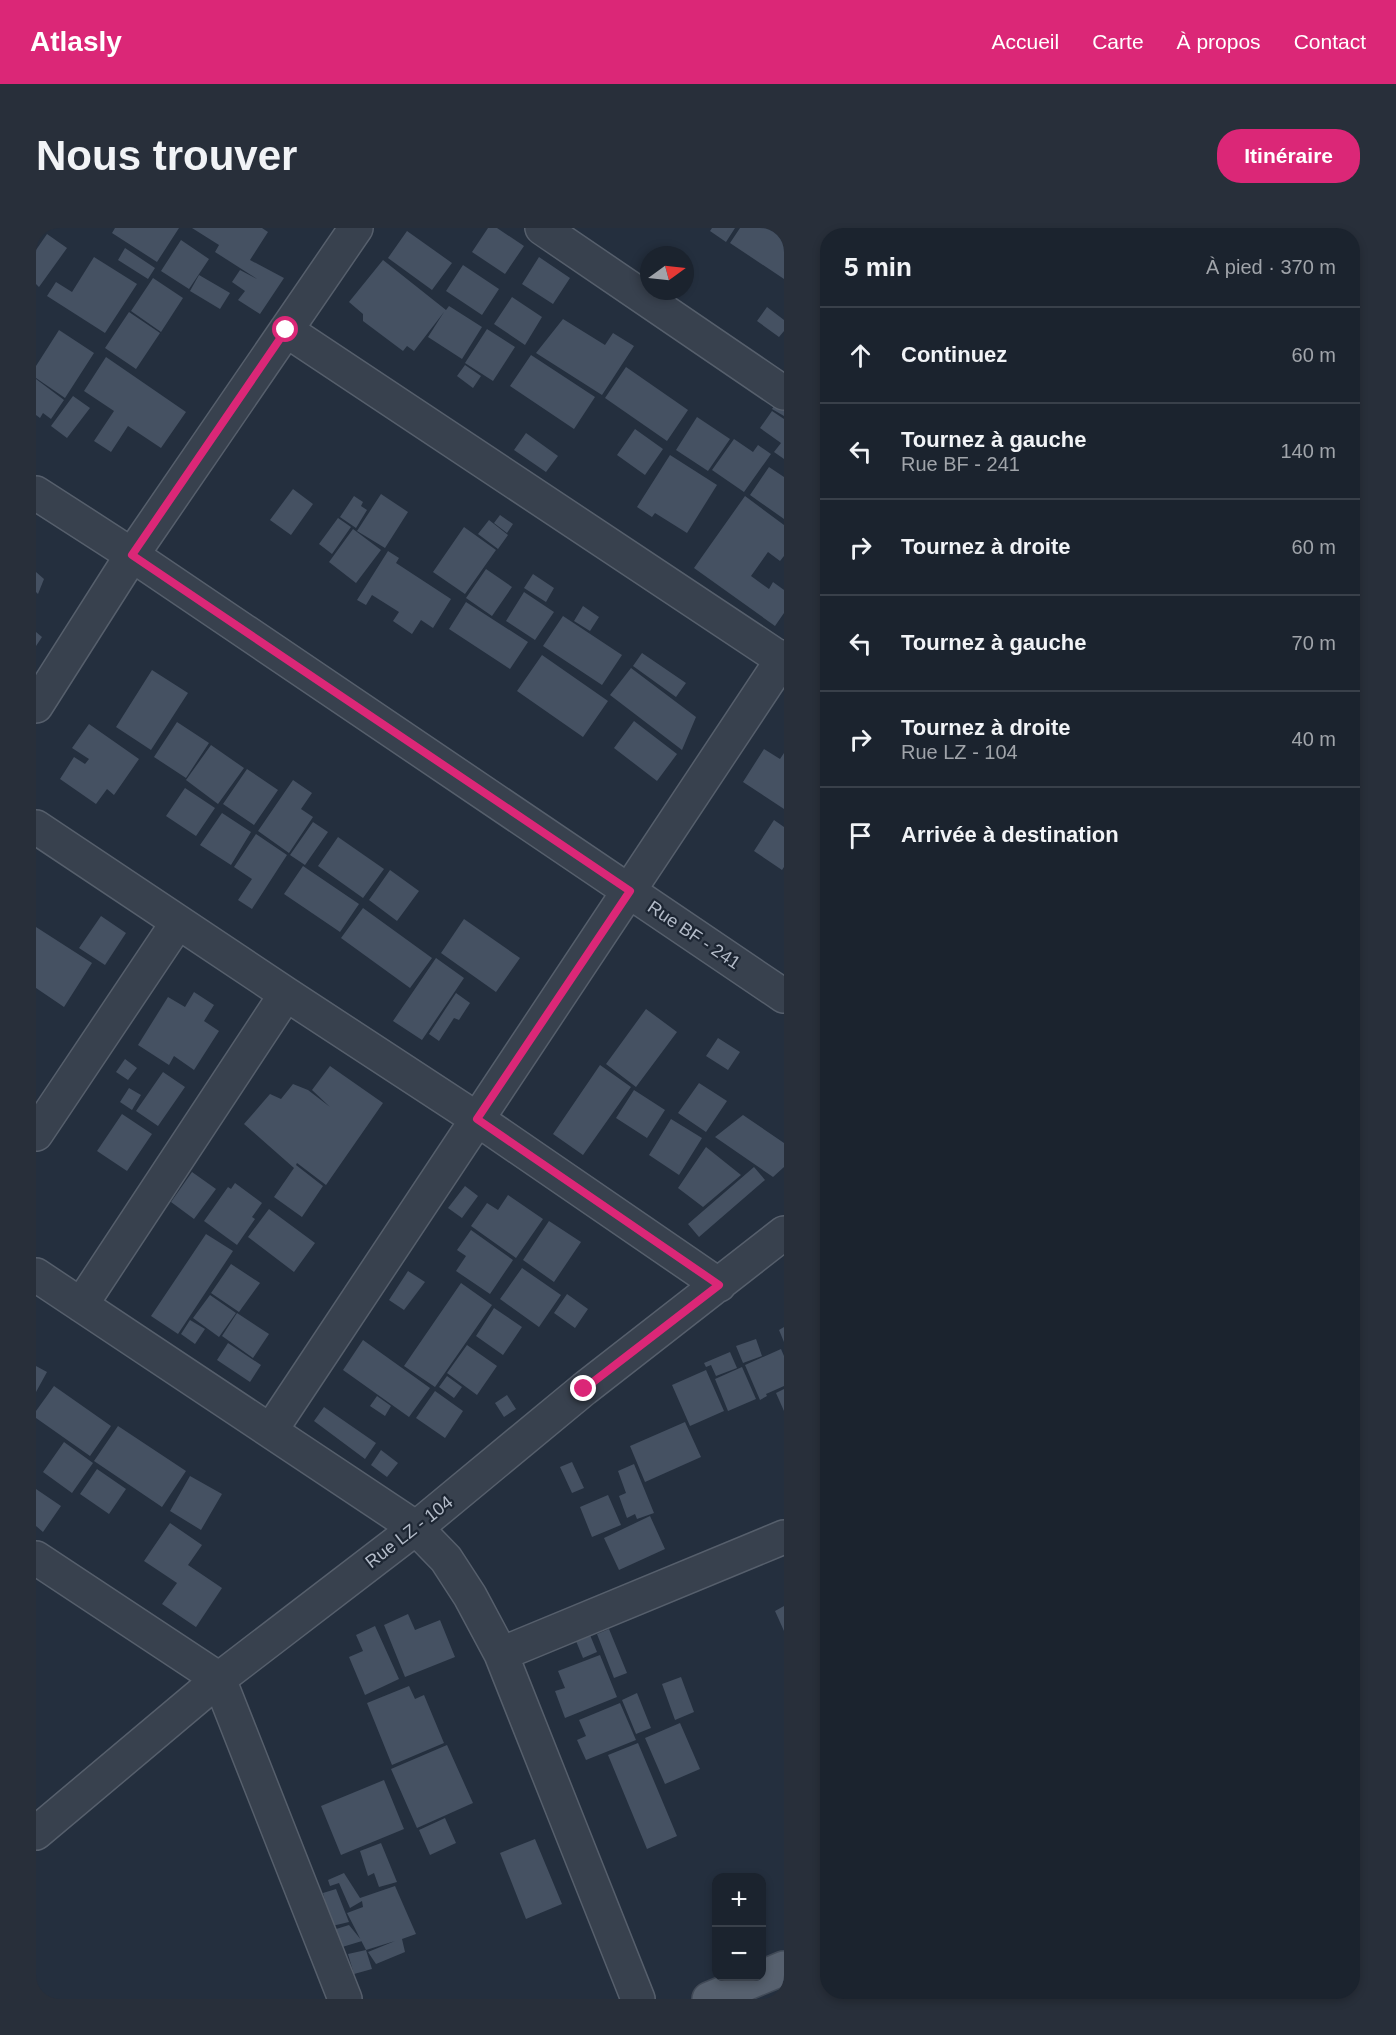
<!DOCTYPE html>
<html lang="fr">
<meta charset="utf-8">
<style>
body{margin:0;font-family:Helvetica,sans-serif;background:#282f3a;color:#f1f3f6}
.controls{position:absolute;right:18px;bottom:18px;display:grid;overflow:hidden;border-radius:12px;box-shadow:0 3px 9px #0003}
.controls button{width:54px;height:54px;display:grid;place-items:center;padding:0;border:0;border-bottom:2px solid #39404a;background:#1b232e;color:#f1f3f6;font:30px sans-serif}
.compass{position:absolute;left:604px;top:18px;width:54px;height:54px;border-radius:50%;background:#1b232e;box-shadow:0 3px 9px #0003;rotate:75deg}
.stop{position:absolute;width:18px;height:18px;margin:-14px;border:4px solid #db2777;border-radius:50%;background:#fff}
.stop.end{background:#db2777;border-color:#fff;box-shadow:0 2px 6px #0008}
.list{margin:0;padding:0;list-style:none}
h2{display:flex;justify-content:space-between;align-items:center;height:78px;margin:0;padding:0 24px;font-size:26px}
h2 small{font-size:20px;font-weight:400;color:#a0a4aa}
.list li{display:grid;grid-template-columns:39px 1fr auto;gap:18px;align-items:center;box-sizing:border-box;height:96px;padding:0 24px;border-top:2px solid #39404a}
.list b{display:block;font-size:22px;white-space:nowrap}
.list p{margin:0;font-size:20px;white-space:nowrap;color:#a0a4aa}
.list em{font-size:20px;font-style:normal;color:#a0a4aa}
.icon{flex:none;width:33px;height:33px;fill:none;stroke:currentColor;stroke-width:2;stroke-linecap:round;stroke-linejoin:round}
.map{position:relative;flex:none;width:748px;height:1771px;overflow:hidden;border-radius:24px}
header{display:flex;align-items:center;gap:36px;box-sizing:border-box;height:84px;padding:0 30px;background:#db2777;color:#fff}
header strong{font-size:28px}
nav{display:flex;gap:33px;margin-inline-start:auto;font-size:21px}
.intro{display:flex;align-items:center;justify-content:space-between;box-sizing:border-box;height:144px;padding:0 36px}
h1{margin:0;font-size:42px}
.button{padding:15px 27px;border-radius:24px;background:#db2777;color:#fff;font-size:21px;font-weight:700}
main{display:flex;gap:36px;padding:0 36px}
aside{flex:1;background:#1b232e;border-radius:24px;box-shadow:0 3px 9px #0003}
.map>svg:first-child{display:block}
</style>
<header>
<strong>Atlasly</strong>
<nav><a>Accueil</a><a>Carte</a><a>À propos</a><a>Contact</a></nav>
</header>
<div class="intro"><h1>Nous trouver</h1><a class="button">Itinéraire</a></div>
<main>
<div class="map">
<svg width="748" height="1771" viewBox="0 0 748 1771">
<rect width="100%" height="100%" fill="#242f3e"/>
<path fill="#455162" d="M79 0H143L121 34 76 5Z
M156 0H226L232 4 214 32 248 50 224 86 202 72 209 63 196 54 204 42 221 51 179 24 183 17Z
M452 0H461L488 18 469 46 436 24Z
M676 0H699L690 14 674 3Z
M704 0H734L748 9V51L694 15Z
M740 0H748V8L739 1Z
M371 3 416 35 396 62 352 30Z
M11 6 31 20 3 59 0 56V22Z
M145 12 173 31 153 61 125 43Z
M89 20 119 40 112 51 82 32Z
M58 29 101 56 69 105 11 68 20 54 36 64Z
M503 29 534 50 517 76 486 56Z
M347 32 410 82 413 78 446 99 426 131 392 109 408 84 378 123 371 118 367 123 327 93V86L313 74Z
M427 37 463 61 446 87 410 63Z
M163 47 194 65 184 81 154 63Z
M117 50 147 70 125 104 95 83Z
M476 69 506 89 489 117 458 96Z
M731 79 748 92V103L743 109 721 93Z
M93 84 124 105 100 141 69 120Z
M527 91 569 117 577 105 598 118 566 167 500 125Z
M451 101 479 119 457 153 429 135Z
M23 102 58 125 29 170 0 150V138Z
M495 127 559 169 538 201 474 158Z
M70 129 150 184 125 220 92 198 75 224 58 213 78 183 48 163Z
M429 137 445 148 437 160 421 148Z
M590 139 652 182 631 213 569 170Z
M0 151 28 172 15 191 7 185 4 190 0 187Z
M746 166 748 167V188L736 181Z
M37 168 54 180 31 210 15 198Z
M736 183 748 191V231L738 224 745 215 724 200Z
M661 189 694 211 672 243 640 222Z
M599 201 627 221 609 247 581 227Z
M490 205 522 228 510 244 478 222Z
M698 211 717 224 722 217 735 226 708 264 676 242Z
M634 227 681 257 651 305 619 285 616 289 601 279Z
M733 239 748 249V291L714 267Z
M257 261 277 276 255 307 234 292Z
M345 266 372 284 349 320 321 303Z
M318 268 327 274 325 278 331 282 320 300 304 289Z
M709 268 748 297V328L744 333 732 324 715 348 733 361 737 354 748 362V385L739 398 658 340Z
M464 287 477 296 471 305 458 295Z
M302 290 315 299 296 326 283 316Z
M453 292 472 307 462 321 442 306Z
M428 299 460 322 429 366 397 344Z
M317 301 345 322 320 355 293 334Z
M352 323 363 330 360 335 415 371 397 400 385 392 376 406 357 393 363 384 336 367 330 377 321 372Z
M450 341 476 359 456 388 430 370Z
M0 344 8 351 2 366 0 364Z
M497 346 518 360 510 374 488 360Z
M488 364 518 384 499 412 470 393Z
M430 374 492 414 474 441 413 401Z
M547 378 563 389 554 403 538 393Z
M527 388 586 427 566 457 507 418Z
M0 404 6 409 0 418Z
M606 425 650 455 640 469 597 438Z
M506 427 572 473 547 509 481 463Z
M595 440 660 489 646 522 574 467Z
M116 442 152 465 115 522 80 499Z
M598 493 641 526 621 553 578 520Z
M141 494 173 515 150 550 118 529Z
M53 496 103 531 78 567 71 561 60 576 24 551 38 529 49 536 53 531 36 520Z
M175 517 208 540 182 576 150 552Z
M728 521 744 531 748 525V581L707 554Z
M211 541 242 562 218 597 187 576Z
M257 552 276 565 265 581 277 589 253 625 222 603Z
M149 560 179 580 160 608 130 588Z
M186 585 215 604 195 637 164 617Z
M738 592 748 599V639L746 642 718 623Z
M277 594 292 604 269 637 254 627Z
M220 606 251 627 216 681 202 672 216 651 198 639Z
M302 609 348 641 327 670 282 638Z
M267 638 323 676 304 704 248 666Z
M354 642 383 663 361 693 333 672Z
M327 680 396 730 374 760 305 710Z
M65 688 90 705 69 737 43 720Z
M428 691 484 730 460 764 405 725Z
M0 699 56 735 28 779 0 760Z
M400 730 428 750 386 812 357 793Z
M158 764 178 777 168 793 183 803 158 842 138 828 133 837 102 817 132 769 149 779Z
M420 765 434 775 423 792 418 790 403 813 393 806Z
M610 781 641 804 600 859 570 836Z
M682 810 704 824 692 842 670 828Z
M89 831 101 840 92 852 80 844Z
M564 837 595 859 547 927 517 906Z
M294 838 347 875 290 957 261 935 260 937 287 958 266 989 238 969 258 940 208 896 234 866 245 871 257 856 272 862 294 879 276 862Z
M127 844 149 859 122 898 100 883Z
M663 855 691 873 670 904 642 885Z
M93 860 105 867 96 882 84 874Z
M598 862 629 882 611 910 580 890Z
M86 886 116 906 91 943 61 923Z
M707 887 748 915V939L737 949 679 909Z
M635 891 666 910 643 947 613 927Z
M670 919 705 947 667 979 642 960Z
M718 939 729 952 663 1009 652 996Z
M156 944 180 961 158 991 135 974Z
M199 955 226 975 216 989 219 991 201 1017 168 993 192 959 195 961Z
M429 958 442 968 426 990 412 980Z
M472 967 507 991 480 1030 435 998 451 975 462 982Z
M233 981 279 1015 258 1044 212 1009Z
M513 993 545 1014 518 1054 487 1032Z
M435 1002 477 1032 454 1066 420 1043 430 1028 421 1022Z
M170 1006 197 1023 142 1106 115 1088Z
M195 1036 224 1055 203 1084 175 1065Z
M486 1040 525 1067 503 1099 464 1071Z
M372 1043 389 1054 368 1082 353 1072Z
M425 1055 456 1077 399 1159 368 1138Z
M531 1066 552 1081 539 1100 518 1085Z
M174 1067 200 1085 183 1109 157 1090Z
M458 1080 486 1099 467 1127 440 1108Z
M201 1085 233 1106 217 1130 186 1108Z
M154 1092 169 1101 159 1116 145 1106Z
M748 1099V1114L743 1102Z
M720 1111 726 1128 707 1135 700 1118Z
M327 1112 394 1160 373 1189 307 1142Z
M192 1115 225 1137 214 1154 181 1132Z
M431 1117 461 1138 441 1167 411 1145Z
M745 1121 748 1128V1158L730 1166 731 1168 724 1172 709 1137Z
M694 1124 701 1140 680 1148 675 1137 670 1139 668 1135Z
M0 1138 11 1144 0 1164Z
M706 1139 720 1171 692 1183 679 1151Z
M670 1142 688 1183 654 1198 636 1157Z
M411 1148 426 1159 418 1170 403 1159Z
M18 1158 75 1198 54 1228 0 1190V1183Z
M748 1161V1183L740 1165Z
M399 1163 427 1183 409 1210 380 1190Z
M471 1167 480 1181 468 1189 459 1175Z
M341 1168 355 1178 349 1188 334 1178Z
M288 1179 340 1215 329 1231 278 1193Z
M649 1194 665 1229 609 1254 594 1218Z
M82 1198 150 1243 126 1279 58 1233Z
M28 1214 57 1235 36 1265 7 1244Z
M345 1222 362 1235 351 1249 335 1237Z
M536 1234 548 1260 536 1265 524 1239Z
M598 1236 618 1285 601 1291 599 1286 591 1290 583 1268 590 1265 582 1243Z
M61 1241 90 1261 73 1286 44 1266Z
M154 1248 186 1266 165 1302 134 1283Z
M0 1261 25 1278 7 1304 0 1298Z
M572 1267 585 1297 556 1309 544 1279Z
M614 1288 629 1321 583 1342 568 1310Z
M134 1295 166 1317 152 1337 186 1360 160 1399 126 1376 141 1355 108 1333Z
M748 1378V1403L739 1383Z
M372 1386 379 1402 404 1392 419 1429 369 1449 348 1397Z
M339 1398 363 1451 329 1467 313 1429 327 1423 320 1407Z
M573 1401 591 1445 578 1450 561 1406Z
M554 1407 561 1424 547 1430 540 1413Z
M564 1427 581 1469 529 1490 519 1463 529 1460 522 1443Z
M645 1449 658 1484 639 1492 626 1456Z
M373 1458 379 1471 388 1467 408 1515 356 1537 331 1475Z
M601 1465 615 1500 600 1506 586 1472Z
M584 1475 600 1512 550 1532 541 1512 550 1508 543 1492Z
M644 1495 664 1541 629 1556 609 1510Z
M602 1515 641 1608 611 1621 572 1527Z
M411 1517 437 1575 381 1600 355 1541Z
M348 1552 368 1601 305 1627 285 1578Z
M409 1590 420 1615 394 1627 383 1602Z
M499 1611 526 1676 490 1691 464 1625Z
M345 1615 361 1654 343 1659 338 1645 332 1648 324 1623Z
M308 1645 324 1670 359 1658 380 1706 366 1711 369 1724 340 1736 332 1724 359 1713 330 1722 336 1741 318 1746 312 1726 330 1722 311 1685 327 1679 326 1673 314 1680 303 1655 294 1658 292 1652Z
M300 1661 313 1694 296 1698 287 1665Z
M313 1697 326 1713 303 1720 297 1702Z"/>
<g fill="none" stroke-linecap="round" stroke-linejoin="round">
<defs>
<path id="street" d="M506 0 748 165
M250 102 748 433
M0 265 96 327 748 768
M0 478 96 327 320 0
M0 599 250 766 441 891 683 1057
M0 906 142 694
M0 1047 380 1300 410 1331 434 1368 465 1426 602 1771
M45 1077 250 766
M235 1202 748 429
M0 1330 183 1451 309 1771
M465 1426 748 1309
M0 1605 183 1451 380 1300 548 1161 748 1005"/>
<path id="primary" d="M673 1771 748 1740"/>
</defs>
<use href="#street" stroke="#565f6c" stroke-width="36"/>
<use href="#primary" stroke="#414a57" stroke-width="36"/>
<use href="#street" stroke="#38414e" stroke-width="33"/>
<use href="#primary" stroke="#56606e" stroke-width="33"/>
</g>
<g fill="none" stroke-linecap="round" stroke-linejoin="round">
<path stroke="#db2777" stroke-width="8" d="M250 102 96 327 594 663 441 891 683 1057 548 1161"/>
</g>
<g text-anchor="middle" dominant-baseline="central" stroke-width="4.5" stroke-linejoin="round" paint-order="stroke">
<g font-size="18" fill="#b4bcc9" stroke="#1d2633">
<text transform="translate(658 707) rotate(34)">Rue BF - 241</text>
<text transform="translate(373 1304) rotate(-38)">Rue LZ - 104</text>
</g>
</g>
</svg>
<div class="controls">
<button>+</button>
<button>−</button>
</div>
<svg class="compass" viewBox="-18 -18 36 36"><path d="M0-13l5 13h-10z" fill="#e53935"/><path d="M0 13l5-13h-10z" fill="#a0a4aa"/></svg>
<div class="stop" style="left:250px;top:102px"></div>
<div class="stop end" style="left:548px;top:1161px"></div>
</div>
<aside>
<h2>5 min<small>À pied · 370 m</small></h2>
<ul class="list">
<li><svg class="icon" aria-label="ahead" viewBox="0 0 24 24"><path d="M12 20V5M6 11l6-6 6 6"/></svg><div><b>Continuez</b></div><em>60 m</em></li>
<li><svg class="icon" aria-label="left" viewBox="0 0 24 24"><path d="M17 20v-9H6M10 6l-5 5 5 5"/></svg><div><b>Tournez à gauche</b><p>Rue BF - 241</p></div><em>140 m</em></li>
<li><svg class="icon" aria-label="right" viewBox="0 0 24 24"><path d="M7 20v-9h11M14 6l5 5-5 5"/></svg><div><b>Tournez à droite</b></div><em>60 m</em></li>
<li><svg class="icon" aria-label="left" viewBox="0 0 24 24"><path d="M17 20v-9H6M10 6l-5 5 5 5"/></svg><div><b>Tournez à gauche</b></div><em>70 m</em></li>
<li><svg class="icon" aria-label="right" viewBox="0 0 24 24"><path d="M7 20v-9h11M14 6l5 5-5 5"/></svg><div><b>Tournez à droite</b><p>Rue LZ - 104</p></div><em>40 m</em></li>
<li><svg class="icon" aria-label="arrive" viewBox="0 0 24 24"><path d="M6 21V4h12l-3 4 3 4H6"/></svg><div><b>Arrivée à destination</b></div></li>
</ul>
</aside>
</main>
